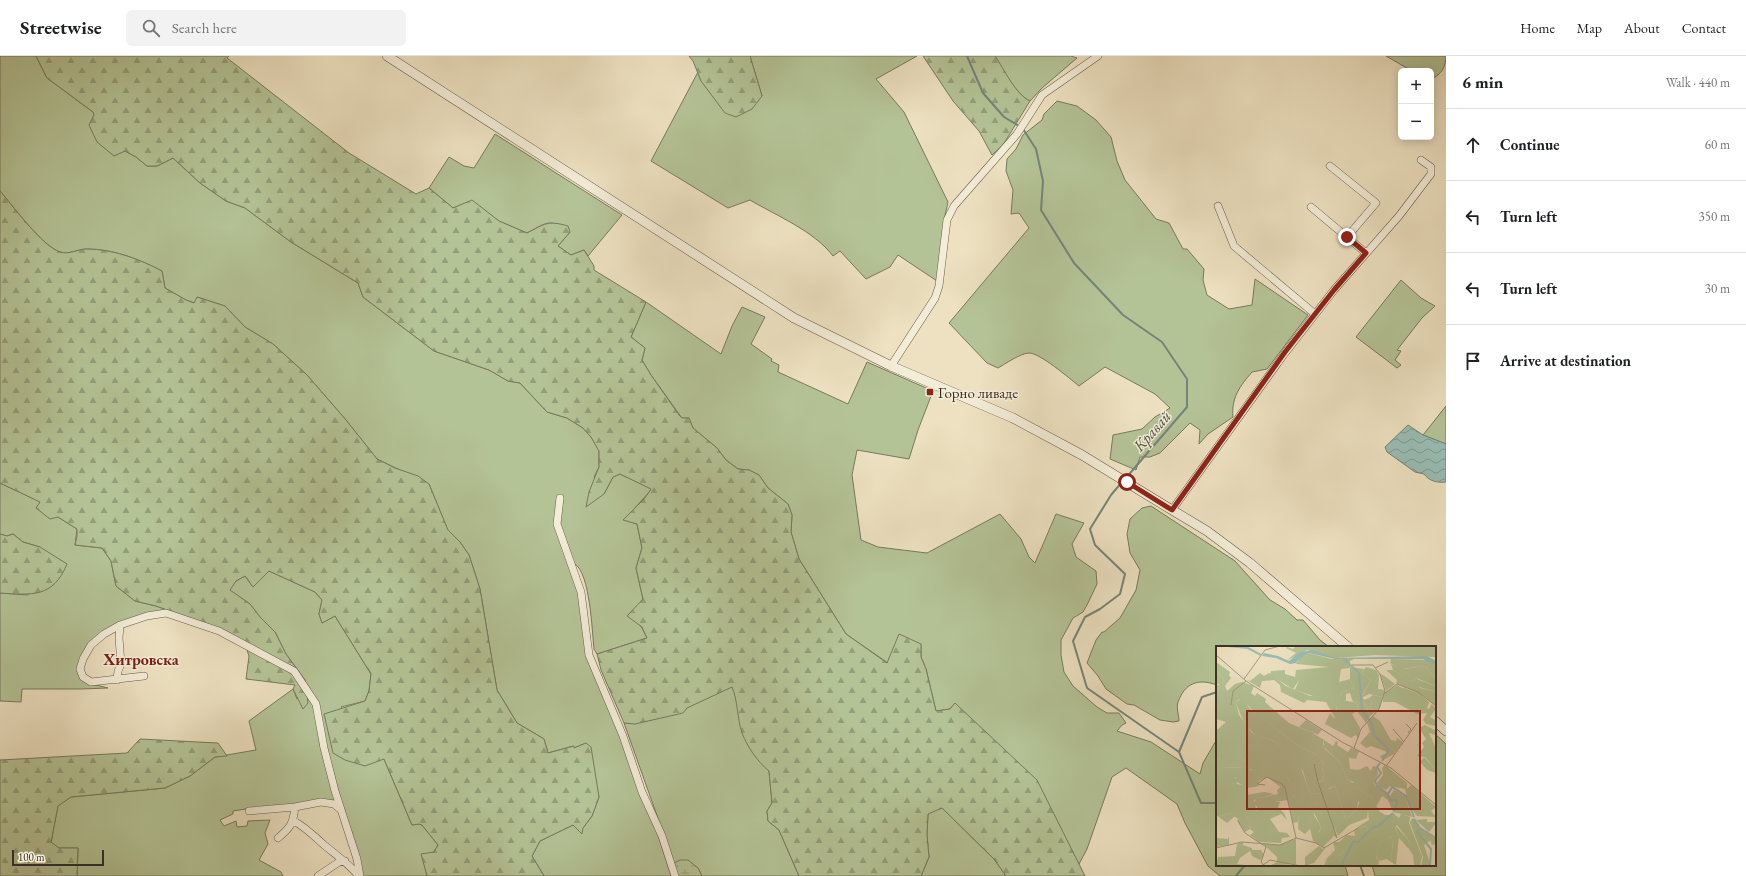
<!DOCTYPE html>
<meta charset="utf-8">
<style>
body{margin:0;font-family:"EB Garamond",serif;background:#f2f2f2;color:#202124}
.controls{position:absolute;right:12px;top:12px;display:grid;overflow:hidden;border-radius:6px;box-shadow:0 2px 10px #0003}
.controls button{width:36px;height:36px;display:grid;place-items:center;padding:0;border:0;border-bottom:1px solid #e0e0e0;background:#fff;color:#202124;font:20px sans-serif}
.scale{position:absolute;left:12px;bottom:10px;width:92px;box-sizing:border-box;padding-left:4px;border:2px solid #3a3026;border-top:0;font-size:11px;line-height:14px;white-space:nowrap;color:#3a3026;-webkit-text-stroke:3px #f3ecd7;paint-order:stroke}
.stop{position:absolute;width:12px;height:12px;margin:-9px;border:3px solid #8f2418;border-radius:50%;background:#fff}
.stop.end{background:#8f2418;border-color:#fff;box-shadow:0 1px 4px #0008}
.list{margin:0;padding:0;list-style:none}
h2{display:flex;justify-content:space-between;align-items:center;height:52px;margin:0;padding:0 16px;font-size:17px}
h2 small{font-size:13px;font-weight:400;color:#757577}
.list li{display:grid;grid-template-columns:26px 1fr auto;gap:12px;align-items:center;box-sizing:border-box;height:72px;padding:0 16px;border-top:1px solid #e0e0e0}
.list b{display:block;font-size:15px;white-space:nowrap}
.list em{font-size:13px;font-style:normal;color:#757577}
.icon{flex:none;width:22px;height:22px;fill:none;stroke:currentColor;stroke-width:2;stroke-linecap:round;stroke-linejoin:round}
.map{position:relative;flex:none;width:1446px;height:820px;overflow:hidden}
header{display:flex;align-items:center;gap:24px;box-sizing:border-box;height:56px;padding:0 20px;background:#fff;border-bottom:1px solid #e0e0e0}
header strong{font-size:19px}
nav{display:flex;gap:22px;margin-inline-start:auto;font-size:14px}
.search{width:280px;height:36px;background:#f2f2f2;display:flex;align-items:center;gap:10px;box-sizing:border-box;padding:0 14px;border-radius:6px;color:#757577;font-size:15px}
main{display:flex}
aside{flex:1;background:#fff}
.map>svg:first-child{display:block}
</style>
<header>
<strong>Streetwise</strong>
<div class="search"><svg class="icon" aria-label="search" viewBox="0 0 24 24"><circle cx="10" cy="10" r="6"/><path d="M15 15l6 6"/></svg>Search here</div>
<nav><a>Home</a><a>Map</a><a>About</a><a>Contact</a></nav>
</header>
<main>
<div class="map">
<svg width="1446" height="820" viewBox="0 0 1446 820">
<defs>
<pattern id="forest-firs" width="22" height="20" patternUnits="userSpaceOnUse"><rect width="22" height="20" fill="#b4c396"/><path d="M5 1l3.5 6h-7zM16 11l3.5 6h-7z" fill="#939f7a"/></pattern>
<pattern id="wetland-marsh" width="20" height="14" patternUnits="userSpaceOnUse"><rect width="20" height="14" fill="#b4c396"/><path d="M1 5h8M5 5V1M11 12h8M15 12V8" fill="none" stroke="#939f7a"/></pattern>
<pattern id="water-waves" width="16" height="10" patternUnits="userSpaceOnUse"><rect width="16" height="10" fill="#99bdb4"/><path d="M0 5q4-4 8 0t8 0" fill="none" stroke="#7e9a92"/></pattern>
</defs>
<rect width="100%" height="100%" fill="#ede1c1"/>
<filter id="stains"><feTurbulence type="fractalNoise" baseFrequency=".005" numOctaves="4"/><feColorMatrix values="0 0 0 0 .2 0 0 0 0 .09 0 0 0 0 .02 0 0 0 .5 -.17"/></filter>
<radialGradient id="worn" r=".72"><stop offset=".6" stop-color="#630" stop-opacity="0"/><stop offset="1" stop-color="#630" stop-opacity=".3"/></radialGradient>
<path fill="#b4c396" stroke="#777a5e" d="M0 0H36L47 22 93 56 125 95 136 101 147 110H157L173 102 200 127 226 145 245 152 291 186 358 227 363 241 434 295 489 314 508 325 520 327 547 356 567 362 583 372 591 381 599 394V411L594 421 604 438 613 421 620 418 652 433 624 464 637 468 642 492 636 512 643 543 635 564 642 572 647 582 597 598 594 593C592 574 590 518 575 508L574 510 591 597 651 757 671 820H544L532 800 540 785 573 769 583 772 592 760 599 741 586 687 574 692 573 690 548 697 544 683 517 667 497 634 480 533 469 499 460 486 448 475 429 428 377 403 346 364 307 319 273 288 245 271 225 250 197 241 195 247 186 244 165 232 162 215C139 203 113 193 87 193 78 193 69 199 60 196 42 190 13 150 0 135Z
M750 0H917L876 23 904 56 948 146 944 164 937 225 898 199 890 211 866 223 840 195 833 200C814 175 777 160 750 144L728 152 651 105 698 16 701 25 762 40Z
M995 0H1071L1077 2 1042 32 1030 45C1016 39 1003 13 995 0Z
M1386 0H1446C1446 11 1441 19 1431 23V15H1412Z
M1057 45 1077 50 1096 64 1111 81 1117 105 1125 124 1156 163 1169 167 1183 193H1187L1204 213 1203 224 1207 239 1229 253 1252 249 1255 223 1308 259 1267 313 1252 316C1240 330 1231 342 1233 361L1208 378 1199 388 1200 374 1190 367 1160 397 1150 401H1140L1136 414 1110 403 1113 379 1142 373 1155 361 1170 352 1155 338 1105 311 1079 330C1069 322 1040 297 1029 297 1021 297 1005 308 998 312L987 307 949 267 1029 172 1019 157 1011 158 1013 134 1006 115 1007 103 1016 93 1023 79 1042 64 1044 58Z
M495 78 622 159 588 200 584 194 571 199 558 190 570 176C549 162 548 166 527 177L499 165 472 145 453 152 429 132 449 101 464 110 474 112Z
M1401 224 1421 242 1435 250 1422 262 1397 294 1401 295 1395 304 1401 309 1397 312 1356 281Z
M646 246 721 298 732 270 742 251 765 261 751 288 772 303 771 305 779 309 778 316 848 348 867 306 933 335 918 374 909 403 857 394 852 419 861 484 878 491 927 497 1000 458 1021 483 1029 501 1035 507 1056 458 1084 467 1072 488 1076 501 1096 515 1097 528 1087 549 1083 556 1073 562 1061 584V599L1064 616 1073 630 1097 651 1107 657H1119L1126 667 1122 669 1117 675 1151 686 1200 718 1203 707 1217 683V809H1345L1348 820H1220L1208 810 1185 767 1177 748 1126 712 1112 721 1087 793 1079 808 955 647 950 653 936 655 926 613 921 601V588L888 607 846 578 799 503 791 476 792 459 788 448 768 432 759 419 749 414 738 413 726 404 717 392 693 372 689 362H682L651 319 642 304 645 292 631 281Z
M1446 350V388L1423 379Z
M0 427 41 446 36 452 58 461 77 473 75 489 102 492 111 505 116 530 135 545 156 550 176 557 131 564 90 591 81 620 84 626 108 632 80 633H22L21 646 0 645V537L28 539 40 491 23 486 13 478 7 480 0 478Z
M1151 450 1235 505 1270 544 1285 553 1297 564H1303L1320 584 1329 591H1217V629C1198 622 1185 627 1178 646 1176 651 1179 660 1179 665L1173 666 1160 664 1134 649 1127 648 1106 633 1098 620 1087 607 1096 584 1102 576H1104L1120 562 1136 534 1140 514 1130 497 1127 478 1130 463 1142 452Z
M269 515 315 536 322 544 319 558 322 567 335 560 371 618 369 635 365 645 341 651 384 703 412 769 419 768 422 769 438 789 434 796 423 801 427 820H361L321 682 319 685 336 749C302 749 267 749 233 755V758L220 764 224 770 236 765 237 771 247 770 248 765 270 764 265 777 268 788 259 804 281 816 283 820H77L78 792H59L51 787 58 749 71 741 165 732 190 720 215 701 256 694 249 665 293 633 297 643 305 624 286 598 275 576 260 561 250 548 229 534 236 525 245 520 253 531Z
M732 630 769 715 772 747 767 755 768 765 779 774 799 820H702L698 812 674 807 624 667C656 669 703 644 732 630Z
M1435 678 1446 688V820H1375L1372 809H1435Z
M942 752 994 803 1006 820H921L929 801 927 779 928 757Z"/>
<path fill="url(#forest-firs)" stroke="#777a5e" d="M36 0H229L227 2 349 97 416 138 429 132 453 152 472 144 499 165 527 177C545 168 547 164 568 170L570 176 558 190 571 199 584 194 594 210V214L646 246 631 281 645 292 642 304 651 319 679 359 682 362H689L693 372 717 392 726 404 738 413 749 414 759 419 768 432 788 448 792 459 791 476 799 503 846 578 887 607 899 578 921 588V601L926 613 936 655 950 653 955 647 1037 724 1085 820H1006L994 803 942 752 928 758 927 779 929 801 921 820H799L779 774 768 765 767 755 772 747 769 715C757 705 748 692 742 677 737 662 738 645 732 631L687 652 683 657 635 668 624 667 601 614 597 598 647 582 642 571 627 560 643 543 636 512 642 492 637 468 623 464 645 442 651 433 620 418 613 421 604 438 586 451 589 436 599 411V395L591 381 583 372 567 362 547 356 520 327 508 325 489 314 434 295 363 241 358 227 291 186 245 152 226 145 200 127 173 102 157 110H147L136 101 125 95 114 100 97 86 89 69 94 59 93 56 47 22Z
M689 0H750L762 40 752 53 736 61 725 57 701 25 693 5Z
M923 0H995C1004 13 1016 39 1030 45L1003 89 992 99 979 75 953 45Z
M0 135C13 150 42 190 60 196 69 199 78 193 87 193 113 193 139 203 162 215L165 232 186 244 194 247 197 241 225 250 245 271 273 288 307 319 346 364 377 403 395 412 418 420 429 428 448 474 460 486 469 499 480 533 497 634 517 667 544 683 548 697 574 690V692L586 687 591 691 599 741 592 760 583 772 582 778 573 769 540 785 532 800 544 820H427L421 798 434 796 438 789 422 769 419 768 412 769 384 703 365 710 345 704 333 697 324 658 365 645 369 635 371 618 335 560 322 567 319 558 322 544 315 536 269 515 253 531 245 520 236 525 230 534 250 548 260 561 275 576 286 598 305 624 308 647 303 653 293 633 295 629 246 623 249 600 246 591 176 557 156 550 135 545 116 530 111 505 102 492 75 489 77 480V473L58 461 50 463 36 452 40 446 0 427Z
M0 478 7 480 13 478 23 486 40 491 67 508C53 542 32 539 0 537Z
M140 683 218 687 227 700 215 701 190 720 165 732 71 741 58 750 51 786 59 792H78L77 820H0V704L127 697Z"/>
<path fill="url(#wetland-marsh)" stroke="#777a5e" d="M680 804H688L698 812 702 820H678L674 807Z"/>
<path fill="url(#water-waves)" stroke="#73857b" d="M1408 369 1423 379 1446 388V426C1437 427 1429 425 1424 418L1415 416 1387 396 1385 391Z"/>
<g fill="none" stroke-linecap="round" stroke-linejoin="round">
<path stroke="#73857b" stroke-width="2" d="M967 0 983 37 1004 61 1019 70
M1023 73 1036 93 1043 125 1041 154 1074 207 1123 259 1162 286 1187 323V351L1125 423
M1122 426 1111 439 1090 473 1095 489 1125 518 1120 538 1100 553 1085 561 1073 585 1087 632 1179 696 1202 641 1217 636
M1179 696 1201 747H1217
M1360 809 1364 820
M1236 820 1245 809"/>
<defs>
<path id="minor" d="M1330 110 1376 147 1347 181
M1218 150 1234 190 1315 258
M1311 151 1366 197
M891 310 935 242 939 230 947 164 954 150 1017 78 1042 39 1098 0
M560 442 557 468 581 536 589 599 623 680 642 736 662 780 675 820
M1172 454 1285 297 1334 234 1399 160 1431 118V111L1421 104
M144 620 91 626 83 621 80 613 83 603 91 589 104 578 120 569 147 560 166 557 219 575 294 615 316 648 324 692 335 735 357 803 360 820
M117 624 118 615 121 608 119 582 120 569
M249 755 295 751 321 746 334 748 341 754
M294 765C305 771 313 779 323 788 336 799 348 807 359 820
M278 782C291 771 293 768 295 751
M318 820 339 806 345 805"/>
<path id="tertiary" d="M387 0 794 262 891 310 1013 362 1082 399 1172 454 1207 475 1250 507 1348 591
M1435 665 1446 675"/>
</defs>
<use href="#minor" stroke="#675c4d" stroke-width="8"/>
<use href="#tertiary" stroke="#675c4d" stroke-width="10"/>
<use href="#minor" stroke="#f3ecd7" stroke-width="7"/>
<use href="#tertiary" stroke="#f3ecd7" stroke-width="9"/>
</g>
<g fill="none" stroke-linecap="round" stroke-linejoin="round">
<path stroke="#8f2418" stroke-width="5" d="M1127 426 1172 454 1285 296 1334 234 1366 197 1347 181"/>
</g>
<rect fill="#8f2418" stroke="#f3ecd7" stroke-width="1.5" x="926" y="332" width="8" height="8" rx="2"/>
<g text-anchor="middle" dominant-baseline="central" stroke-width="3" stroke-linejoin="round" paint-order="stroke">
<g font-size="15" fill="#3a3026" stroke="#f3ecd7" text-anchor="start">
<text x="938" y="336">Горно ливаде</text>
</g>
<g font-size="16" font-style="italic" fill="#52534a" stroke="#f3ecd7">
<text transform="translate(1152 375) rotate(-49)">Кравай</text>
</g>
<g font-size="16" font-weight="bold" fill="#7a1f14" stroke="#f3ecd7">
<text x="141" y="603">Хитровска</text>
</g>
</g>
<g transform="translate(1216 590)">
<rect width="220" height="220" fill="#ede1c1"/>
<path d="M93 7 115 13H138L134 15V22L125 23 123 36 134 33 138 42 126 46 124 50H97L79 44 83 34 77 43 54 29 55 25 69 24V28L79 31 80 24 113 21 80 18 84 11ZM175 18 188 23 209 20 220 32V40L200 32 196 36 192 34 177 24ZM150 21 160 24 163 29 162 43 169 44V47L181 39 188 43 186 41 204 48 213 56 211 62 213 63 216 58 220 63 214 71 220 75V80L210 78 207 74 211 67 201 68 179 56H167V51L153 48 145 52 155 34 145 27ZM0 26 8 33 6 40 0 44V39H4L0 37ZM164 28 167 29 179 38 170 45ZM25 52 46 76 52 77 83 100 101 109 102 118 105 115 109 117 106 120 108 134 102 136 113 143 119 140 129 172 131 173 141 163 144 155 152 164 151 172 133 179 122 190 118 180 121 191 103 187 105 181 95 160 102 156V147L97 148 93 145 87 125 81 115 58 95 38 88 28 77 20 57ZM153 52 156 57 153 62 160 65 154 70 148 54ZM126 54 142 57 141 65 136 68 144 82 143 92 139 89 135 92 109 78 114 67 118 72 121 71 120 56H124L123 62ZM157 70 164 75 175 94 180 95 181 92 187 96 178 108 167 114 164 110 171 107 169 105 155 100 150 102 144 97 154 86 151 77ZM90 74 106 84 101 89 97 85 94 86 83 81ZM209 79 220 85V89L213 87 220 102V124L209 111 201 110 208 101 206 97 210 93 203 82ZM0 82 27 113 52 131 43 135 41 139 44 140 31 142 19 135 20 130 35 129 36 124 26 121 6 122 1 115 11 103H0ZM108 94 117 100 120 95 122 96 121 99 132 106 135 102 143 105 140 113 133 112 134 123 142 124 151 120 155 125 157 120 161 121 162 128 158 135 159 140 174 150 178 144 189 150 196 171 177 166 172 154 166 150 160 161 155 151 143 143 141 137 132 134 125 118 108 101ZM169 119 191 137V143L195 139 220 161 215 165 220 171 201 170 193 159 189 143 174 140 170 144 163 141 161 137 167 129 166 122ZM63 126 69 129 76 139 72 143 84 159 82 176 77 177 72 154 58 156H64L62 161 68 167 41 166V160L37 159 40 153 62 148 61 144 66 140 59 129ZM14 167 19 170 11 177 3 171ZM28 170 33 172 35 178 34 183 29 186 21 174ZM197 172 203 182 220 193V198L216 199 213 191 211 194 196 182 194 176ZM220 172V177L213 186 200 174 211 173V176H219ZM179 179 194 196 192 202 183 192ZM143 180 151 181 153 186 145 191 142 196 134 198 123 210 113 215V220H108L111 212 119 204 117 196H123L131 189 139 190 138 185ZM174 190 177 194 175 216 171 213 163 215 160 210 163 197 167 194 172 195Z" fill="#b4c396"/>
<path d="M80 0H220V11L159 9 120 12 91 4 70 15 80 7 70 2 71 1 77 3ZM175 13 213 14 220 19V32L209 20 186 23 174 17ZM0 16 14 26 13 29 15 32 9 40 11 45 19 38 26 36 38 40 35 47 39 50 41 47 50 53 49 56 73 77 94 86 99 85 98 88 108 94 107 98 109 103 125 118 132 134 137 137 139 134 141 135 143 143 155 151 163 165 169 169H176L177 167 183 172 185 168 194 171 193 177 206 210 204 220H198L197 209 191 200 194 196 181 179 179 181 183 191 180 219 175 216 177 194 174 190 172 196 167 194 163 197 160 211 163 215 162 220H113V214L117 211 123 210 134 198 142 196 146 189 153 186 151 181 143 180 153 174 152 165 142 155 141 163 131 173 129 172 119 140 106 145 103 136 108 134 106 120 109 117 105 115 101 119V109L83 100 52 77H45L34 61 23 53 20 57 23 69 36 87 58 95 83 116 93 145 97 148 102 147V156L95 160 100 164 98 169 105 181 103 186 115 187 117 191 107 201 97 195 94 183 89 188 82 183 83 159 77 149 71 148 70 143 76 139 70 130 63 127 59 129 64 134 67 143 27 113 2 86 1 84 10 76 0 73V44L6 40 8 33 0 26ZM134 21 148 23 145 27 155 34 146 49 154 70 150 77 141 65 142 57 137 56 134 47 130 48V54L125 56 127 61 120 60 122 70 119 72 110 56 91 54 88 57 65 46 64 39 58 34 46 35 44 42 31 34 34 35 44 27 48 30 53 27 70 40 94 50H124L126 46 138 42 134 33ZM170 24H177L196 36 200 32 203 34 201 39 204 42 220 46V60L208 50 180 37 181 34ZM13 102V108L2 113 6 122 28 121 39 126 37 129 19 131 21 138 31 140 30 149 48 146 58 148 38 154 41 166 55 164 68 167 71 174 65 168 54 173 63 186 71 187 74 191 66 192 65 197 43 196 34 189 38 186 34 183 35 178 32 171 22 173 14 167 3 171 0 169V103ZM196 182 210 193 214 190 215 194 208 199 215 220H205L207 211ZM13 190V199L0 201V192L12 193ZM80 193V218L53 220 61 216V211L46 197 62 199ZM27 196V199L36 202V204H45L48 209 44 214 36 210 34 205 24 212 21 218 38 220H0L2 211 19 210 21 198ZM103 200 107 203 111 200 98 217 89 220V211Z" fill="#b4c396"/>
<path d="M203 34 220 40V46L200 40ZM208 111 220 124V127L211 124 204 116Z" fill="#b4c396"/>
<path d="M157 49 167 51 164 62 160 65 153 62 156 57 153 52Z" fill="#b4c396"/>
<path d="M97 4 120 12 211 10 220 15V19L207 13H119L93 7 84 11 80 17 74 18 60 12 46 10 48 7 62 10 73 15 84 6Z" fill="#99bdb4"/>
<path fill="none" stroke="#99bdb4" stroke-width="2" d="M12 0 32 2 45 9M127 12 143 27 146 65 155 76 159 90 173 104 166 115M81 14 91 6M164 117 161 121 165 127 159 135 161 140 172 148 176 141 190 150 198 171M172 148 174 154H180L181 157 178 166M198 173 204 182 220 192M204 182 201 186 215 203 214 220M125 220 137 196H142L156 182 162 180 177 167"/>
<path fill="none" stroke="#a59a83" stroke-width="1" d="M0 9 30 35 126 96 175 122 220 159M136 19H157L164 28 169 45 163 63 145 83 138 102M159 22 172 16M28 33 49 4 64 0M169 47 181 38 202 46 220 60M15 59 17 45 30 35M190 78 195 83 192 87M177 83 188 96M98 118 102 136 121 192M171 119 201 77M49 139 41 138 51 131 66 138 69 142 80 192M22 175 29 187 50 201 45 216 48 220M0 202 26 196 64 199 80 192 100 197 108 202 142 182M47 219 54 214 85 220"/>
<path fill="#8f2418" fill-opacity="0.15" stroke="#8f2418" stroke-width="2" d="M31 65H204V163H31Z"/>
<rect width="220" height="220" fill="none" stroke="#3a3026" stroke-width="2"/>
</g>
<rect width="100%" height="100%" filter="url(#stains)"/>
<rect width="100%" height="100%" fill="url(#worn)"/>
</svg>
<div class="controls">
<button>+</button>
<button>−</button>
</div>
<div class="scale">100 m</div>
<div class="stop" style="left:1127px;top:426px"></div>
<div class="stop end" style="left:1347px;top:181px"></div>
</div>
<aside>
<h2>6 min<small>Walk · 440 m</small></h2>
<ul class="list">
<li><svg class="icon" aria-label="ahead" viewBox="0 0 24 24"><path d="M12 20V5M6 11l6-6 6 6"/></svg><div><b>Continue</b></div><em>60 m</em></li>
<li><svg class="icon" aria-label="left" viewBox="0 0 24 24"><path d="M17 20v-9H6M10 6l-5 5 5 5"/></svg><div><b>Turn left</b></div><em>350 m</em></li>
<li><svg class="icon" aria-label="left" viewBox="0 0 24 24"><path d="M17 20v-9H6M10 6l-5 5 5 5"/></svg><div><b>Turn left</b></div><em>30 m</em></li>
<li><svg class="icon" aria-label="arrive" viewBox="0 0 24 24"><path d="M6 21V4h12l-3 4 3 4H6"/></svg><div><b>Arrive at destination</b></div></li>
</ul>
</aside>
</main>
